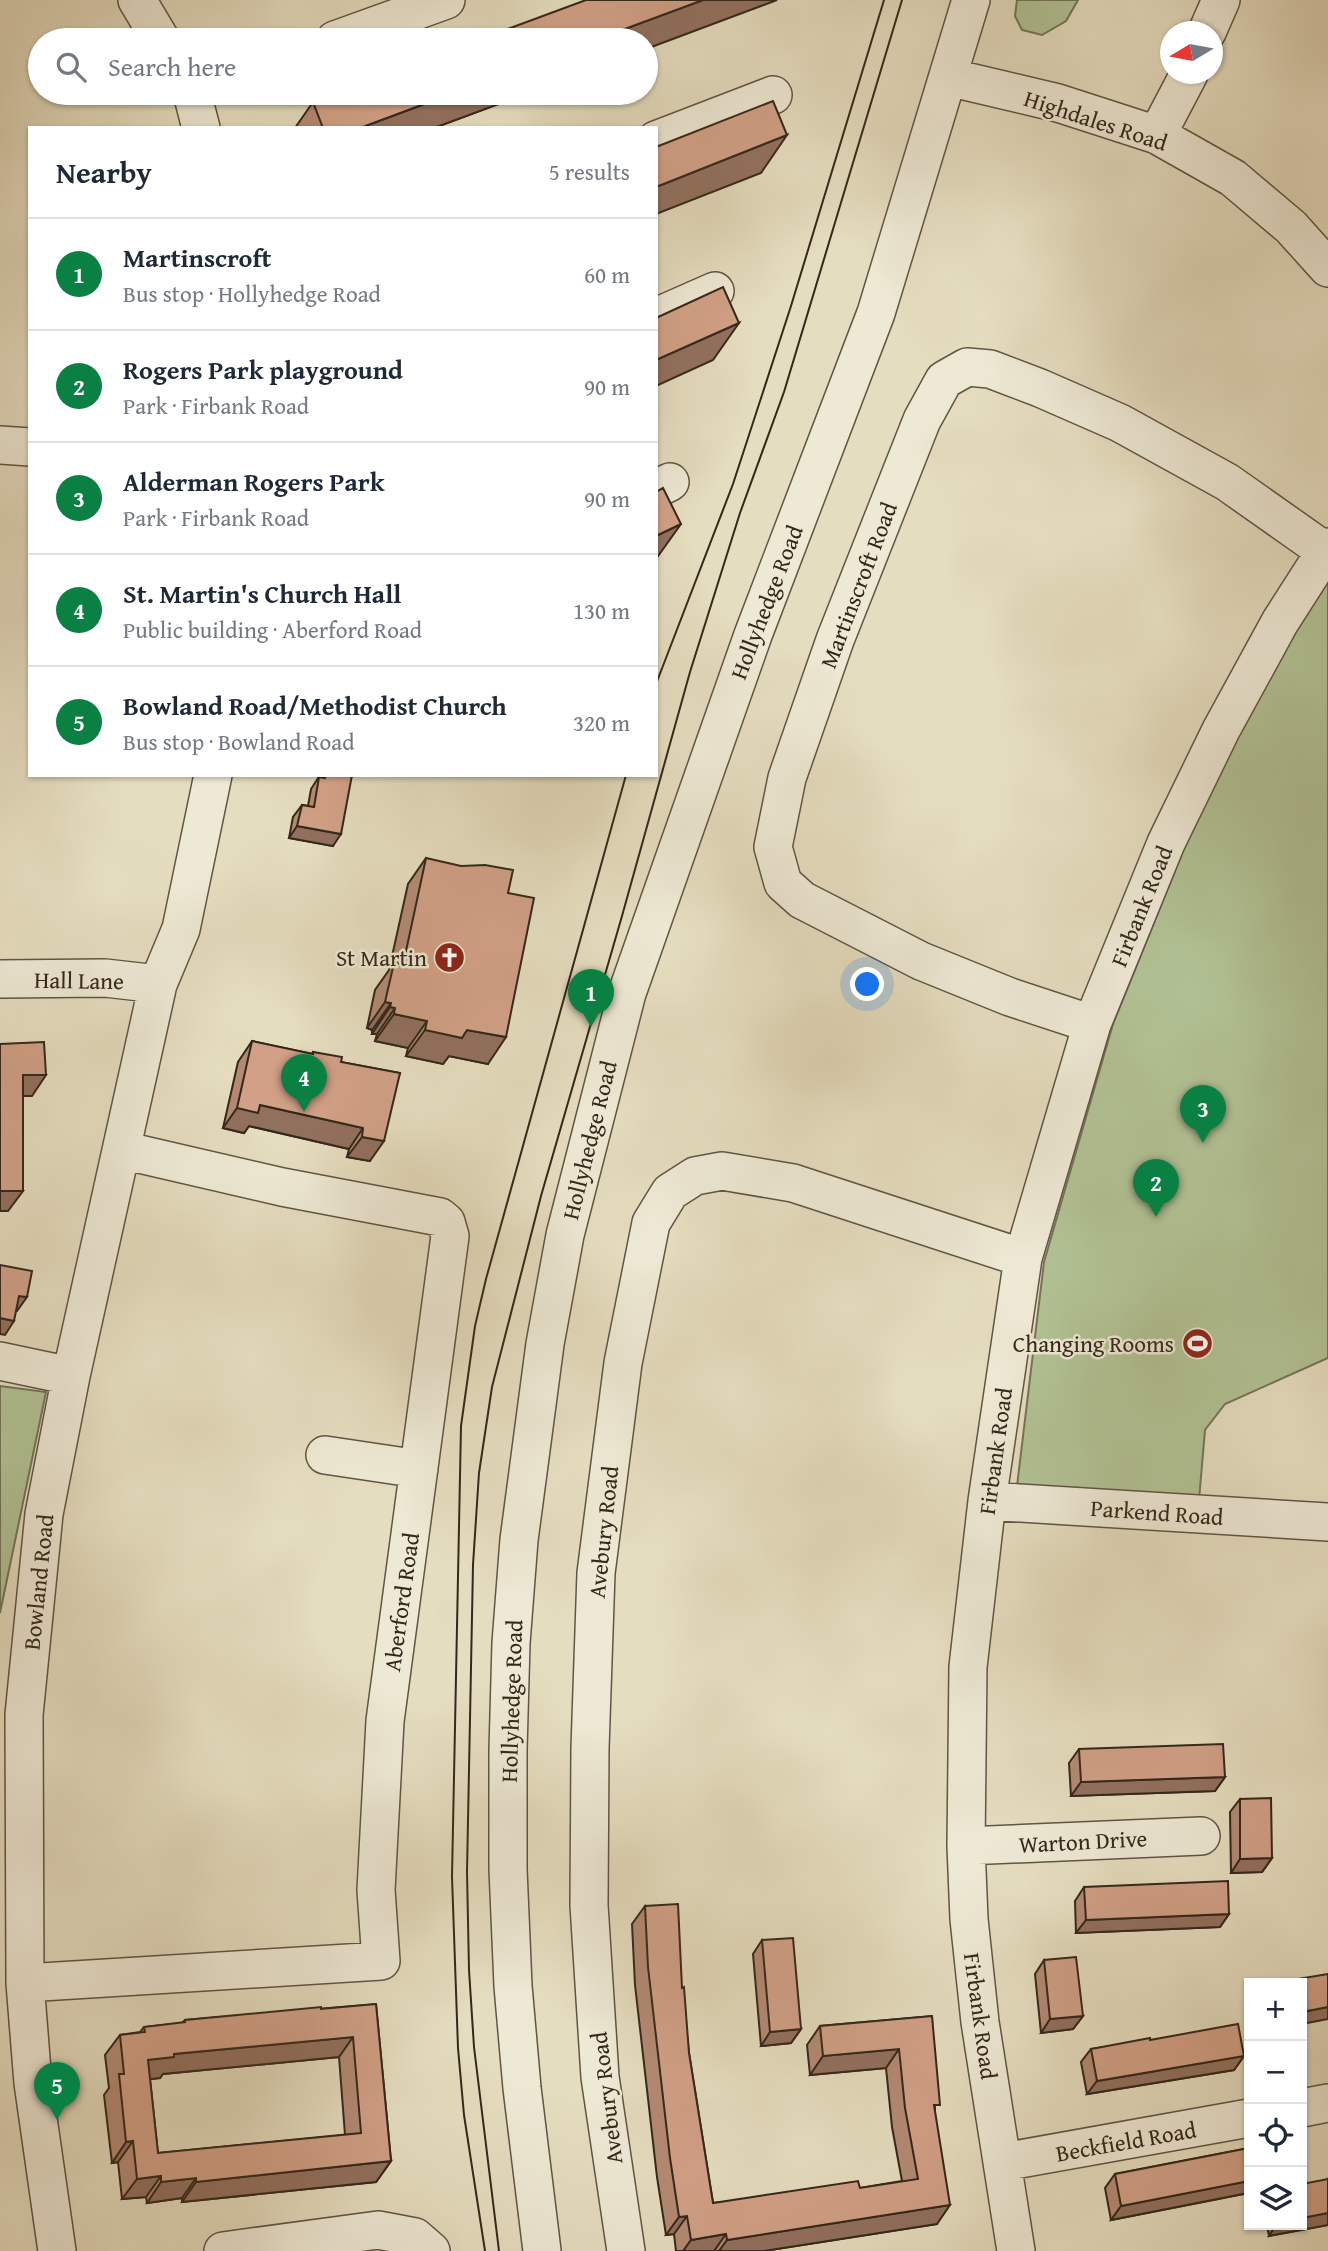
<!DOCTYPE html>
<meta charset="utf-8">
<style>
body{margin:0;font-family:"Gentium Book Plus",serif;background:#f6f6f7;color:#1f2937}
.controls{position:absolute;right:21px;bottom:21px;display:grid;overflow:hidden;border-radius:0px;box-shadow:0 2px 5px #0004}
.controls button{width:63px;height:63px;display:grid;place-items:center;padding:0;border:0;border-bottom:2px solid #e0e1e3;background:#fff;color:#1f2937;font:35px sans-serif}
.compass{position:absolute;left:1160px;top:21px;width:63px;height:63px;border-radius:50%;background:#fff;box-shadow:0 2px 5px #0004;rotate:260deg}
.you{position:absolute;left:868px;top:985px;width:24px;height:24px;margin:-18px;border:5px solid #fff;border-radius:50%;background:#1a73e8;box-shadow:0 0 0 10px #1a73e833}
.badge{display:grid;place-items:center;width:46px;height:46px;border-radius:50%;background:#0b8043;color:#fff;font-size:23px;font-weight:700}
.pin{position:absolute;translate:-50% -58px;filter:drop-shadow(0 2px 4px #0008)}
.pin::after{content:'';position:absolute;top:37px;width:24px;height:21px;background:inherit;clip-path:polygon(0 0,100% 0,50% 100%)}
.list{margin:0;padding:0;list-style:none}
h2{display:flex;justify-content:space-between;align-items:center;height:91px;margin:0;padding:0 28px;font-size:30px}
h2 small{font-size:23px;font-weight:400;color:#747a83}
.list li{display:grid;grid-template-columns:46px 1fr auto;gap:21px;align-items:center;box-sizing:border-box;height:112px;padding:0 28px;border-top:2px solid #e0e1e3}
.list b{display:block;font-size:26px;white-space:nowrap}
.list p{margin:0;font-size:23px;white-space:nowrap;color:#747a83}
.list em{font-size:23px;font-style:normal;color:#747a83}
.icon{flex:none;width:38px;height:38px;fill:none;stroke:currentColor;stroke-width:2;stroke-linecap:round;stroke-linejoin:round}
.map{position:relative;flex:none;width:1328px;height:2251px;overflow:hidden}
.search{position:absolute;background:#fff;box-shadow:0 2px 5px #0004;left:28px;top:28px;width:630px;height:77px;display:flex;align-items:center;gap:18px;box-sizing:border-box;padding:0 24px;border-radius:38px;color:#747a83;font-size:26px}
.panel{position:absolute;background:#fff;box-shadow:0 2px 5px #0004;left:28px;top:126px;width:630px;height:651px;border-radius:0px}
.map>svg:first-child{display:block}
</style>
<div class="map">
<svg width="1328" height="2251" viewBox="0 0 1328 2251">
<rect width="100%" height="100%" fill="#e5ddbf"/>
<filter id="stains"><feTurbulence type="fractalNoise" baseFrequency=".00286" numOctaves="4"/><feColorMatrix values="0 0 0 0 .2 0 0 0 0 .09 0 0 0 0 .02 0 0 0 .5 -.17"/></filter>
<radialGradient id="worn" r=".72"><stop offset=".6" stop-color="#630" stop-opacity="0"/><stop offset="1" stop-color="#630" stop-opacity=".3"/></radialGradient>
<path fill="#b1c294" stroke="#727558" stroke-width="2" d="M1017 0H1078L1066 21 1042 35 1022 30 1015 16Z
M1328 576V1358L1225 1404 1205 1430 1199 1500 1017 1486 1044 1262 1113 1024 1192 829 1270 673Z
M0 1386 46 1392 0 1613Z"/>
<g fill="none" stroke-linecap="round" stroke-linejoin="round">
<defs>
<path id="minor" d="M137 0 161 40
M1207 32 1221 0
M335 40 446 0
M948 77 1058 103 1157 135 1233 178 1291 227 1328 268
M192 93 201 128
M1157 135 1189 74
M656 140 773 95
M656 317 715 291
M0 445 30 447
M656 489 670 482
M0 979 105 978 158 984
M1092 1024 1010 997 921 961 802 900 783 883 773 847 787 778 835 640 922 420 944 380 967 367 990 369 1040 388 1120 423 1227 482 1325 551
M0 1361 71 1376
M325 1455 419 1469
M987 1501 1328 1522
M966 1846 1201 1836
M25 1983 381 1961 376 1890 385 1721 450 1236 446 1222 440 1217 282 1187 122 1150
M1302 2108 1328 2103
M1003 2162 1249 2118
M57 2251 33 2083 25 1983 24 1715 44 1514 71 1376 158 984 181 929 213 775
M223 2251 378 2230 415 2237 431 2251
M542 2251 522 2088 513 1986 508 1869V1750L511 1643 519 1540 545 1344 565 1235 627 993 753 635 876 313 971 0
M626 2251 600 2077 589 1905 590 1748 596 1573 623 1363 651 1223 670 1192 695 1176 722 1171 793 1183 1023 1258
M1016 2251 980 2022 969 1919 966 1846 968 1667 987 1501 1023 1258 1092 1024 1166 843 1221 730 1280 622 1328 547"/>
</defs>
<use href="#minor" stroke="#605544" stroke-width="40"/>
<use href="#minor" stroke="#eee9d5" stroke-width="37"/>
<path stroke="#34281b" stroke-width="2" d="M656 684 733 484 791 306 884 0
M485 2251 464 2115 458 2048 452 1877 461 1426 475 1326 486 1279 626 775
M499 2251 474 2047 469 1970 467 1872 473 1565 479 1473 492 1387 541 1196 622 916 690 672 740 513 784 392 902 0"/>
</g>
<path fill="#b48a73" stroke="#34281b" stroke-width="2" fill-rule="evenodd" d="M337 93H528L434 128H295L313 102Z
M320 775H352L333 846 289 838 293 817 302 805 308 806 311 789Z
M426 858 508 893 488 1064 449 1056 443 1064 406 1056 408 1048 375 1041 377 1034H372V1030L367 1028 375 990 389 970 408 884Z
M252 1041 312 1054 313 1052 341 1062 400 1073 370 1161 347 1157 349 1149 249 1126 244 1133 223 1128 238 1062Z
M1079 1749 1225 1777 1215 1791 1071 1796 1069 1763Z
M1240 1799 1272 1858 1262 1872 1231 1873 1230 1812Z
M1084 1887 1229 1914 1220 1927 1076 1933 1075 1901Z
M645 1906 682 1988 689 2053 713 2203 860 2188 902 2181 892 2127 886 2068 810 2075 807 2045 820 2026 932 2016 935 2111 937 2224 764 2251H676L674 2234 666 2235 657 2177 635 1985 632 1924Z
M762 1940 801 2029 791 2043 761 2046 753 1954Z
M1044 1960 1083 2016 1073 2029 1041 2033 1035 1974Z
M376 2004 391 2161 376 2182 182 2202V2198L147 2203 146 2197 122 2199 118 2162 112 2163 104 2095 109 2088 105 2055 120 2035 140 2032 144 2027 182 2023 185 2020ZM339 2057 345 2135 158 2153 150 2079 160 2078 163 2074Z
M1150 2040 1244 2056 1234 2070 1087 2094 1081 2062 1091 2049Z
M1249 2148V2191L1248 2193 1111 2220 1105 2188 1115 2174Z
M1328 2179V2225L1269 2236 1267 2225H1302Z"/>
<path fill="#92705e" stroke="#34281b" stroke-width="2" d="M703 0H777L646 49V40H595Z
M454 93H528L434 128H360Z
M787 135 761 173 656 214V187Z
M739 323 713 360 656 386V360Z
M681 524 656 559V536Z
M297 826 341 834 333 846 289 838Z
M385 1002 391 1003 372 1030 367 1028Z
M390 1007 395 1008 377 1034H372Z
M394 1014 427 1021 408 1048 375 1041Z
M425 1030H467L506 1037 488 1064 449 1056 443 1064 406 1056Z
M23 1075H46L32 1096H9Z
M260 1105 363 1128 349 1149 249 1126 244 1133 223 1128 237 1108Z
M362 1137 384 1141 370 1161 347 1157Z
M0 1191H23L8 1211H0Z
M19 1296 27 1297 17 1311 10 1310Z
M0 1318 14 1321 5 1335 0 1334Z
M1225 1777 1215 1791 1071 1796 1081 1782Z
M1272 1858 1262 1872 1231 1873 1240 1859Z
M1229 1914 1220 1927 1076 1933 1086 1920Z
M1328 2007V2019L1302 2024V2012Z
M1083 2016 1073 2029 1041 2033 1050 2019Z
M801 2029 791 2043 761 2046 770 2032Z
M353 2037 339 2057 163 2074 160 2078 133 2081 148 2060 174 2054Z
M899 2049 886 2068 810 2075 823 2056Z
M1244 2056 1234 2070 1087 2094 1097 2081Z
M133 2141 118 2162 112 2163 126 2142Z
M391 2161 376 2182 182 2202 196 2182Z
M161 2176 146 2197 122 2199 137 2179Z
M196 2178 182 2198 147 2203 161 2182Z
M1249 2181V2191L1248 2193 1111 2220 1121 2206Z
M950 2205 937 2224 764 2251H719L727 2240Z
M1328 2213V2225L1269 2236 1276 2225H1302V2218Z
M687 2216 674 2234 666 2235 679 2217Z
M726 2234 714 2251H683L691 2240Z"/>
<path fill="#d1a086" stroke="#34281b" stroke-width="2" fill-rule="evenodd" d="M586 0H703L595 40H478Z
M337 93H454L360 128H323L313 102Z
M773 101 787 135 656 187V147Z
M723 287 739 323 656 360V318Z
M663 488 681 524 656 536V492Z
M326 775H352L341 834 297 826 302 805 314 807 319 777 325 778Z
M426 858 461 866 485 865 513 870 508 893 534 898 506 1037 467 1030 462 1038 425 1030 427 1021 394 1014 395 1008 390 1007 391 1003 385 1002 394 963 403 965Z
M252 1041 313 1054V1052L342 1057 341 1062 400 1073 384 1141 362 1137 363 1128 260 1105 258 1113 237 1108Z
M44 1042 46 1075H23V1191H0V1044Z
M0 1265 32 1271 27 1297 19 1296 14 1321 0 1318Z
M1223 1744 1225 1777 1081 1782 1079 1749Z
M1271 1798 1272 1858 1240 1859V1799Z
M1228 1881 1229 1914 1086 1920 1084 1887Z
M678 1904 682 1988 684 1987 689 2053 713 2203 858 2181 860 2188 918 2179 905 2108 899 2049 823 2056 820 2026 932 2016 940 2105H934L950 2205 727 2240 726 2234 691 2240 687 2216 679 2217 670 2158 648 1967 645 1906Z
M793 1938 801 2029 770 2032 762 1940Z
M1076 1957 1083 2016 1050 2019 1044 1960Z
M1328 1974V2007L1302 2012V1983H1274Z
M376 2004 391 2161 196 2182V2178L161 2182V2176L137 2179 133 2141 126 2142 119 2074H124L120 2035 145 2032 144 2027 185 2022V2020L321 2007V2009ZM353 2037 361 2133 158 2153 148 2060 174 2057V2054Z
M1238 2024 1244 2056 1097 2081 1091 2049 1150 2038V2040Z
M1249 2148V2181L1121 2206 1115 2174Z
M1328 2179V2213L1302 2218V2184Z"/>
<defs>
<symbol id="church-disc" viewBox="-11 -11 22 22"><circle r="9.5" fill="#8f2418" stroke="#eee9d5"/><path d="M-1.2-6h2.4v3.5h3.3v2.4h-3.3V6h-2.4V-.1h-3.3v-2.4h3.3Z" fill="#fff"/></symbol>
<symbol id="stadium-disc" viewBox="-11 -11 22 22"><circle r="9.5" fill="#8f2418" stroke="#eee9d5"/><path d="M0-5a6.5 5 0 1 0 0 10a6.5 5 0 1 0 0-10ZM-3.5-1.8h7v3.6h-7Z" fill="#fff"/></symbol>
</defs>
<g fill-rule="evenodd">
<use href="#church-disc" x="432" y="940" width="35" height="35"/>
<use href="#stadium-disc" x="1180" y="1326" width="35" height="35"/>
</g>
<g text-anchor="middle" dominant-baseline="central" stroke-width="5" stroke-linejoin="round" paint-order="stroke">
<g font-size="23" fill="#34281b" stroke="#eee9d5">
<text transform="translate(1096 120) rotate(18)">Highdales Road</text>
<text transform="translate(858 585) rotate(-69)">Martinscroft Road</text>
<text transform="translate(766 602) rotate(-69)">Hollyhedge Road</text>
<text transform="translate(1141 906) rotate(-68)">Firbank Road</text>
<text transform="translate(79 980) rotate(1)">Hall Lane</text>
<text transform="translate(589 1140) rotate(-76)">Hollyhedge Road</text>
<text transform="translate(995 1451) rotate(-82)">Firbank Road</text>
<text transform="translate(1157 1512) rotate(4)">Parkend Road</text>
<text transform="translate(603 1532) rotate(-84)">Avebury Road</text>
<text transform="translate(38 1582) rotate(-84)">Bowland Road</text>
<text transform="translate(401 1602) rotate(-82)">Aberford Road</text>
<text transform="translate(511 1701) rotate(-88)">Hollyhedge Road</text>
<text transform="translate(1083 1841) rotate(-3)">Warton Drive</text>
<text transform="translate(981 2016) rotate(82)">Firbank Road</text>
<text transform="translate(606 2098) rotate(-97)">Avebury Road</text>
<text transform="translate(1126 2141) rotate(-10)">Beckfield Road</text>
</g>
<g font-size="23" fill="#34281b" stroke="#eee9d5" text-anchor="end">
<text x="427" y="957">St Martin</text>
<text x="1174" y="1343">Changing Rooms</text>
</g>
</g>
<rect width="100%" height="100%" filter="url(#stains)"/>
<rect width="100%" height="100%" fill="url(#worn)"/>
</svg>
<div class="controls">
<button>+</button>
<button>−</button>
<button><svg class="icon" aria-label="locate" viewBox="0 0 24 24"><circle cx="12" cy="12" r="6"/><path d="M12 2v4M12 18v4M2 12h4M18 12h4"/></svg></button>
<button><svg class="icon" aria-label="layers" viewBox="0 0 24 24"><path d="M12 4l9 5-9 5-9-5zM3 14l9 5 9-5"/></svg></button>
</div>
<svg class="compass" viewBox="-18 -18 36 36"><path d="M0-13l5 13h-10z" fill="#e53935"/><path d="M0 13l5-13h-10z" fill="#747a83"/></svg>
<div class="you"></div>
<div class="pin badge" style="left:591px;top:1027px">1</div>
<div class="pin badge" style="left:1156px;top:1217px">2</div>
<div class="pin badge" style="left:1203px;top:1143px">3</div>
<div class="pin badge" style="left:304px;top:1112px">4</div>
<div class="pin badge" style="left:57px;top:2120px">5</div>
<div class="search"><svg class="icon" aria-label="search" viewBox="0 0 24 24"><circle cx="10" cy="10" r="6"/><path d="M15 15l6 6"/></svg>Search here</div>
<section class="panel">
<h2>Nearby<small>5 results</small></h2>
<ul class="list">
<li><span class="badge">1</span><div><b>Martinscroft</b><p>Bus stop · Hollyhedge Road</p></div><em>60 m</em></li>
<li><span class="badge">2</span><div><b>Rogers Park playground</b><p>Park · Firbank Road</p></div><em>90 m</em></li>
<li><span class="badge">3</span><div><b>Alderman Rogers Park</b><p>Park · Firbank Road</p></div><em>90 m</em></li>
<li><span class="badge">4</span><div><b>St. Martin's Church Hall</b><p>Public building · Aberford Road</p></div><em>130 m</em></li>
<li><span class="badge">5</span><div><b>Bowland Road/Methodist Church</b><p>Bus stop · Bowland Road</p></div><em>320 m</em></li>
</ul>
</section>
</div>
